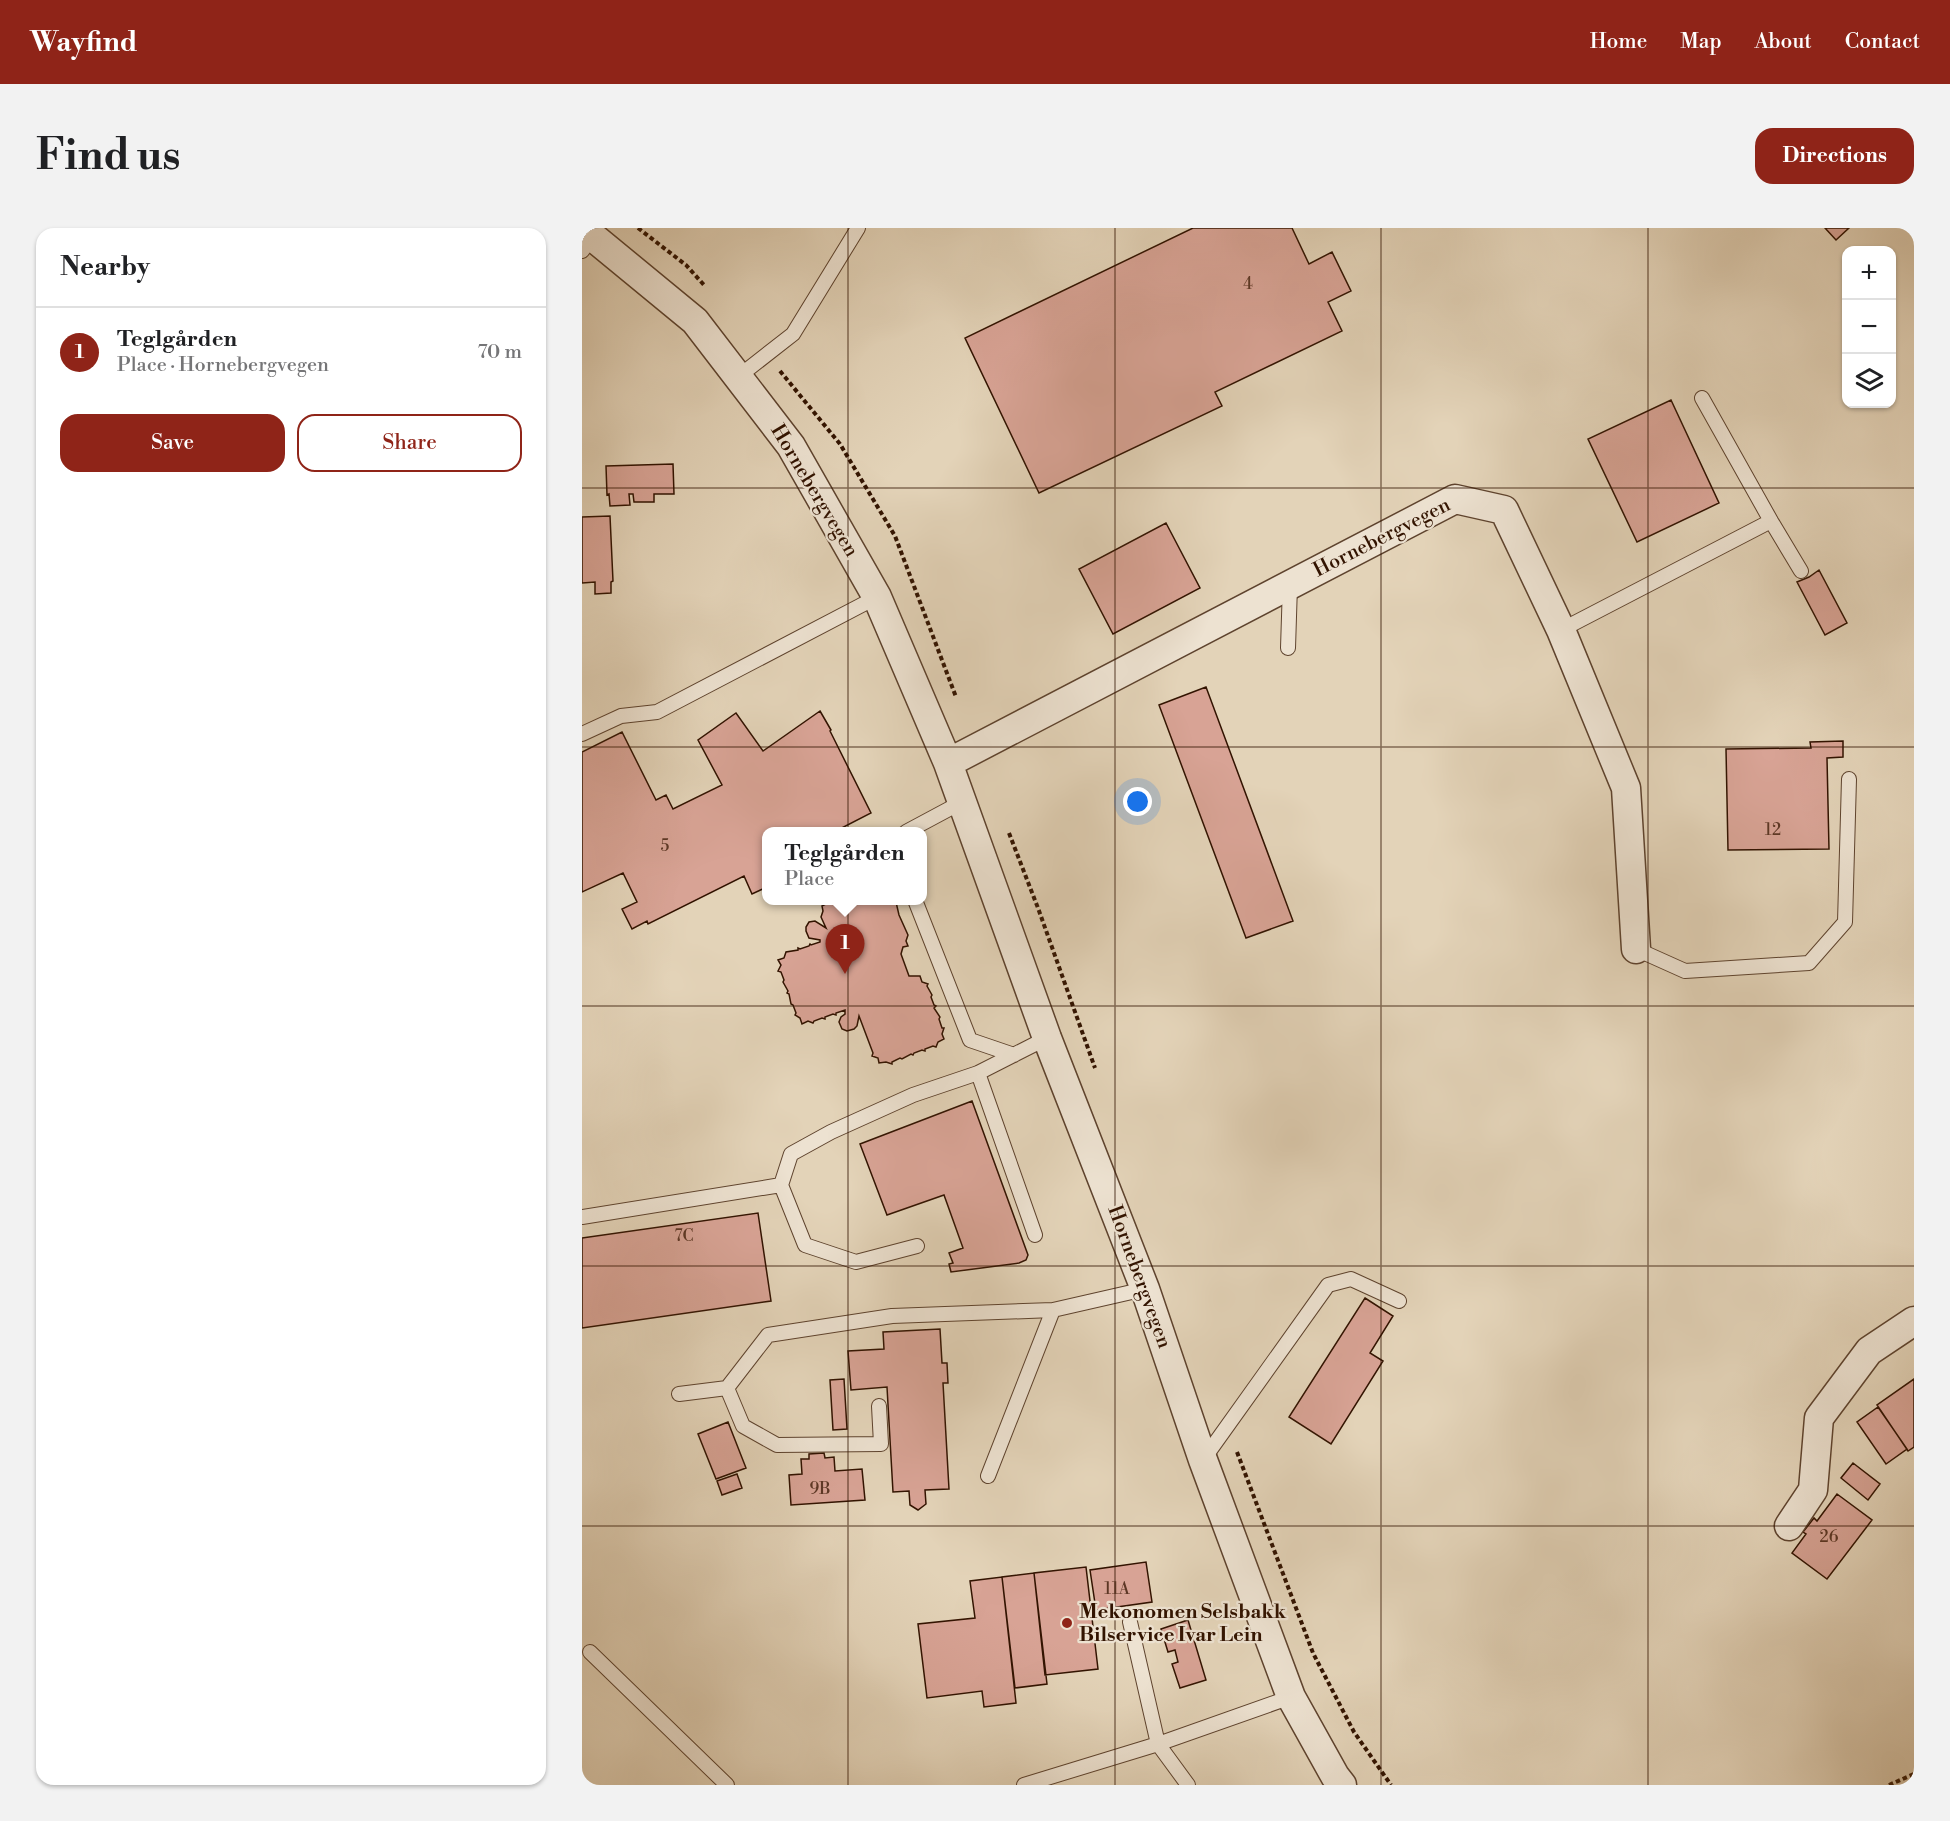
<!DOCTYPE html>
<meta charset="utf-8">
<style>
body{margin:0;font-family:"Libre Bodoni",serif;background:#f2f2f2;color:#202124}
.controls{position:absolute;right:18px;top:18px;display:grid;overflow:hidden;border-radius:12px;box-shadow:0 2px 4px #0004}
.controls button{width:54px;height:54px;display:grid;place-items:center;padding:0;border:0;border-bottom:2px solid #e0e0e0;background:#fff;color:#202124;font:30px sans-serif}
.you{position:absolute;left:556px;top:574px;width:21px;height:21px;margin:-15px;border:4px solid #fff;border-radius:50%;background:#1a73e8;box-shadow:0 0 0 9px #1a73e833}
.badge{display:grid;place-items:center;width:39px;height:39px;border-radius:50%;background:#8f2418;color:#fff;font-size:20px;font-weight:700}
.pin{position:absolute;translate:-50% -50px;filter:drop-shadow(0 2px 3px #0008)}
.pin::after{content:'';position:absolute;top:32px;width:21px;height:18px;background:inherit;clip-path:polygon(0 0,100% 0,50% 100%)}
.popup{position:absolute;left:180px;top:599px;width:165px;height:78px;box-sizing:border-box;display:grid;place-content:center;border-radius:12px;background:#fff;filter:drop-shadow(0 2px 4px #0005);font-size:20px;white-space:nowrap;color:#757577}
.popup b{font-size:22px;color:#202124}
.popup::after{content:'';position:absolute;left:50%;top:100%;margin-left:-12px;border:12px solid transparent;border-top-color:#fff}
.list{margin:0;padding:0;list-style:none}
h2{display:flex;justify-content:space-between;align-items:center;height:78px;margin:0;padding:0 24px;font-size:26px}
h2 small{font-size:20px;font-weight:400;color:#757577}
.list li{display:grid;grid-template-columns:39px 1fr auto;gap:18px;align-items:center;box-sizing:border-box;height:90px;padding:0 24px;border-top:2px solid #e0e0e0}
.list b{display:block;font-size:22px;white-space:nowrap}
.list p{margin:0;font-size:20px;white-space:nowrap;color:#757577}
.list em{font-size:20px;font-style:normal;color:#757577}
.actions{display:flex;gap:12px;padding:18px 24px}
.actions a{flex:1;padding:14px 0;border:2px solid #8f2418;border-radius:18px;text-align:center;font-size:21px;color:#8f2418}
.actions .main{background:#8f2418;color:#fff}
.icon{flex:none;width:33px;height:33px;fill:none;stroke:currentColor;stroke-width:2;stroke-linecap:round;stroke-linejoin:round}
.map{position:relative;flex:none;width:1332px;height:1557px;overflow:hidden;border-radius:18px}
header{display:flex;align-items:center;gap:36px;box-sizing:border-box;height:84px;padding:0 30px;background:#8f2418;color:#fff}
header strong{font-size:28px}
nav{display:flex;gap:33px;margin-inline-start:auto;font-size:21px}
.intro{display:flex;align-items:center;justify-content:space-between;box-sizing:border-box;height:144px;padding:0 36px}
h1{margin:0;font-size:42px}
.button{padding:15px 27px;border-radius:18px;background:#8f2418;color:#fff;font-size:21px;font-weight:700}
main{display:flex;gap:36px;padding:0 36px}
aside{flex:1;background:#fff;border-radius:18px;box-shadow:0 2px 4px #0004}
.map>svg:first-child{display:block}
</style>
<header>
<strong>Wayfind</strong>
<nav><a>Home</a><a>Map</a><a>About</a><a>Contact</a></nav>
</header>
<div class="intro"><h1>Find us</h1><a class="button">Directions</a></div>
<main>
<aside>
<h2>Nearby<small></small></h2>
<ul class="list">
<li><span class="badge">1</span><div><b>Teglgården</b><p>Place · Hornebergvegen</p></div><em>70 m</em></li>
</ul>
<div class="actions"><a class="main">Save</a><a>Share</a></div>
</aside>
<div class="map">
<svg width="1332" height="1557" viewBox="0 0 1332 1557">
<rect width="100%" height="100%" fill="#e3d3b8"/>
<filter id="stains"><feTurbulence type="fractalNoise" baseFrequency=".00333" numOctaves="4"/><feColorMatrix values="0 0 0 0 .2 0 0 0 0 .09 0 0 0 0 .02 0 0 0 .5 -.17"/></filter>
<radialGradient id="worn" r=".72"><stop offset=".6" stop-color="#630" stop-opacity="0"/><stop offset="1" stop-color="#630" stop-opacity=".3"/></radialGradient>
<path fill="#d8a395" stroke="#321300" stroke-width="1.5" d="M611 0H710L727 36 750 24 769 63 746 74 760 103 633 164 640 178 457 265 383 110Z
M1243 0H1267L1254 12Z
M1089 172 1137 275 1055 314 1006 211Z
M91 236 92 266H72V274H52L51 266H47L48 277 28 278 27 266 25 267 24 238Z
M28 288 31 353 29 354V365L13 366V354L0 355V289Z
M584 295 618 360 531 406 497 341Z
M1237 342 1265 395 1243 407 1215 354 1227 349Z
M624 459 711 693 664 710 577 477Z
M238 483 249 502 248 503 289 585 252 604H185V659L170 666 162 648 66 696 65 693 50 701 40 681 55 674 41 645 0 664V524L40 504 74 572 84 567 91 581 140 557 116 512 154 485 181 523Z
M1261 513V529L1245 530 1247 621 1146 622 1144 521 1229 520 1228 514Z
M246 672 314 674 317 687 326 707 324 713 326 718 321 719 319 726 327 748H338L340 754 346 756 345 758 350 767 349 769 352 777 354 778 352 780 358 789 357 791 360 800H362L360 806 362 811 356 814 354 819 351 818 343 821V823L340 822 332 825 331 827 329 826 320 831 318 830 310 834V836L304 834 297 835 296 830 290 828 291 825 277 788 275 798 272 801 265 803 260 801 257 794 259 789 263 786V782L254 785V787L251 786 243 789V791L240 790 232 793 231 795 226 793 220 796 218 790 213 787 214 785 211 777 209 776 207 766 205 765 206 763 201 754 202 752 199 744 196 743 199 737 196 732 202 730 204 724 216 722V720L218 721 227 718 228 716 229 717 238 714V712L227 710 224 703V699L227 694 233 693 244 700 239 689 241 683 240 678 244 676Z
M390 873 446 1027 444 1032 437 1035 369 1044 367 1036 371 1035 367 1025 381 1020 362 967 305 987 278 916Z
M176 985 189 1073 0 1100V1010Z
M783 1070 811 1088 788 1125 801 1133 749 1216 707 1189Z
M358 1101 360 1135H365L366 1155H361L367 1261 343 1262 344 1276 336 1282 328 1277 327 1263 311 1264 305 1159 269 1162 266 1123 302 1121 301 1104Z
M262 1151 265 1201 251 1202 248 1152Z
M1332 1151V1219L1326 1223 1295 1177Z
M1296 1179 1325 1221 1304 1236 1275 1194Z
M146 1194 164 1240 134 1251 116 1206Z
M242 1225 243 1230 252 1229 253 1243 280 1241 283 1272 209 1277 207 1247 220 1246 219 1231H227V1226Z
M1271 1235 1298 1256 1286 1272 1259 1250Z
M155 1246 160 1260 140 1267 135 1253Z
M1255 1266 1290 1292 1245 1351 1210 1325 1224 1306 1221 1304 1232 1290 1235 1293Z
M564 1334 570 1374 514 1382 508 1342Z
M504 1339 516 1441 463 1447 452 1345Z
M452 1345 465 1456 433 1460 420 1349Z
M420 1349 434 1475 402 1479 400 1463 345 1470 336 1396 393 1390 388 1353Z
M606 1392 624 1452 598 1460 590 1436 596 1434 593 1422 586 1424 579 1401Z"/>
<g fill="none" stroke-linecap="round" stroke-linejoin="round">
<defs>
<path id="lane" d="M0 23 11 8
M156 149 211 106 276 0
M1189 293 1219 343
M979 402 1189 293 1120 170
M706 420 708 357
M0 506 39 488 75 484 295 369
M324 604 380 574
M333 672 388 812 432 827
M1054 721 1103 743 1227 735 1263 694 1267 551
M396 845 453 1007
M199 957 223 1017 274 1034 335 1018
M0 989 199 957 209 926 249 904 331 867 396 845 465 810
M145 1160 161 1198 195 1217 299 1216 297 1178
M97 1166 145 1160 186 1107 310 1088 471 1082
M621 1232 746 1057 769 1051 817 1073
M406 1248 471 1082 563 1061
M8 1424 145 1557
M442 1557 576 1516 548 1394
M606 1557 576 1516 709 1469"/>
<path id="street" d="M0 0 113 93 209 218 295 369 366 535 465 810 563 1061 621 1232 709 1469 753 1548 760 1557
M366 535 873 271 922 282 979 402 1044 560 1054 721
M1207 1298 1231 1262 1237 1190 1287 1123 1332 1093"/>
</defs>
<use href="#lane" stroke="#5e432e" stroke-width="16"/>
<use href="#street" stroke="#5e432e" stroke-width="31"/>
<path stroke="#321300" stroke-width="4" stroke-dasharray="4.5 3" stroke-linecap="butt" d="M56 0 104 37 122 57
M198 143 258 216 313 308 374 469
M427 605 456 680 513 840
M655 1224 731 1425 772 1504 809 1557
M1307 1557 1332 1546"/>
<use href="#lane" stroke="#ede2d1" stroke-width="14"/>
<use href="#street" stroke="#ede2d1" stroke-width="28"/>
</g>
<path fill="none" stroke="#321300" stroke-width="1.5" stroke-opacity="0.55" d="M266 0V1557M533 0V1557M799 0V1557M1066 0V1557M0 260H1332M0 519H1332M0 778H1332M0 1038H1332M0 1298H1332"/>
<circle fill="#8f2418" stroke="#ede2d1" stroke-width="2" cx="485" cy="1395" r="6"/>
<g text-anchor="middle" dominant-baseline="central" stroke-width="4.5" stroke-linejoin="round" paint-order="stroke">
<g font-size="16" fill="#5c3725">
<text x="666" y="56">4</text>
<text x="1191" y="602">12</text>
<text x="83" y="618">5</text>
<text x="102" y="1008">7C</text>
<text x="238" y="1261">9B</text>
<text x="1247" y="1309">26</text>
<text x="535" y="1361">11A</text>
</g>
<g font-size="20" fill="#321300" stroke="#ede2d1">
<text transform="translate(232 263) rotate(59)">Hornebergvegen</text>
<text transform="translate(800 310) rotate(-27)">Hornebergvegen</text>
<text transform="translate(557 1049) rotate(70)">Hornebergvegen</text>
</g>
<g font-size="20" font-weight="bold" fill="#321300" stroke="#ede2d1" text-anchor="start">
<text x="497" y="1384">Mekonomen Selsbakk<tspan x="497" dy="23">Bilservice Ivar Lein</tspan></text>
</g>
</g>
<rect width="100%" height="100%" filter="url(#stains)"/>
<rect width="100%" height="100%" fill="url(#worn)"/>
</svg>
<div class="controls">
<button>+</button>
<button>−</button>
<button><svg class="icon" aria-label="layers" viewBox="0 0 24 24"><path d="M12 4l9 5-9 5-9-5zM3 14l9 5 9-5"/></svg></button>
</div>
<div class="you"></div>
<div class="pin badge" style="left:263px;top:746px">1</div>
<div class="popup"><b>Teglgården</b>Place</div>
</div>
</main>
